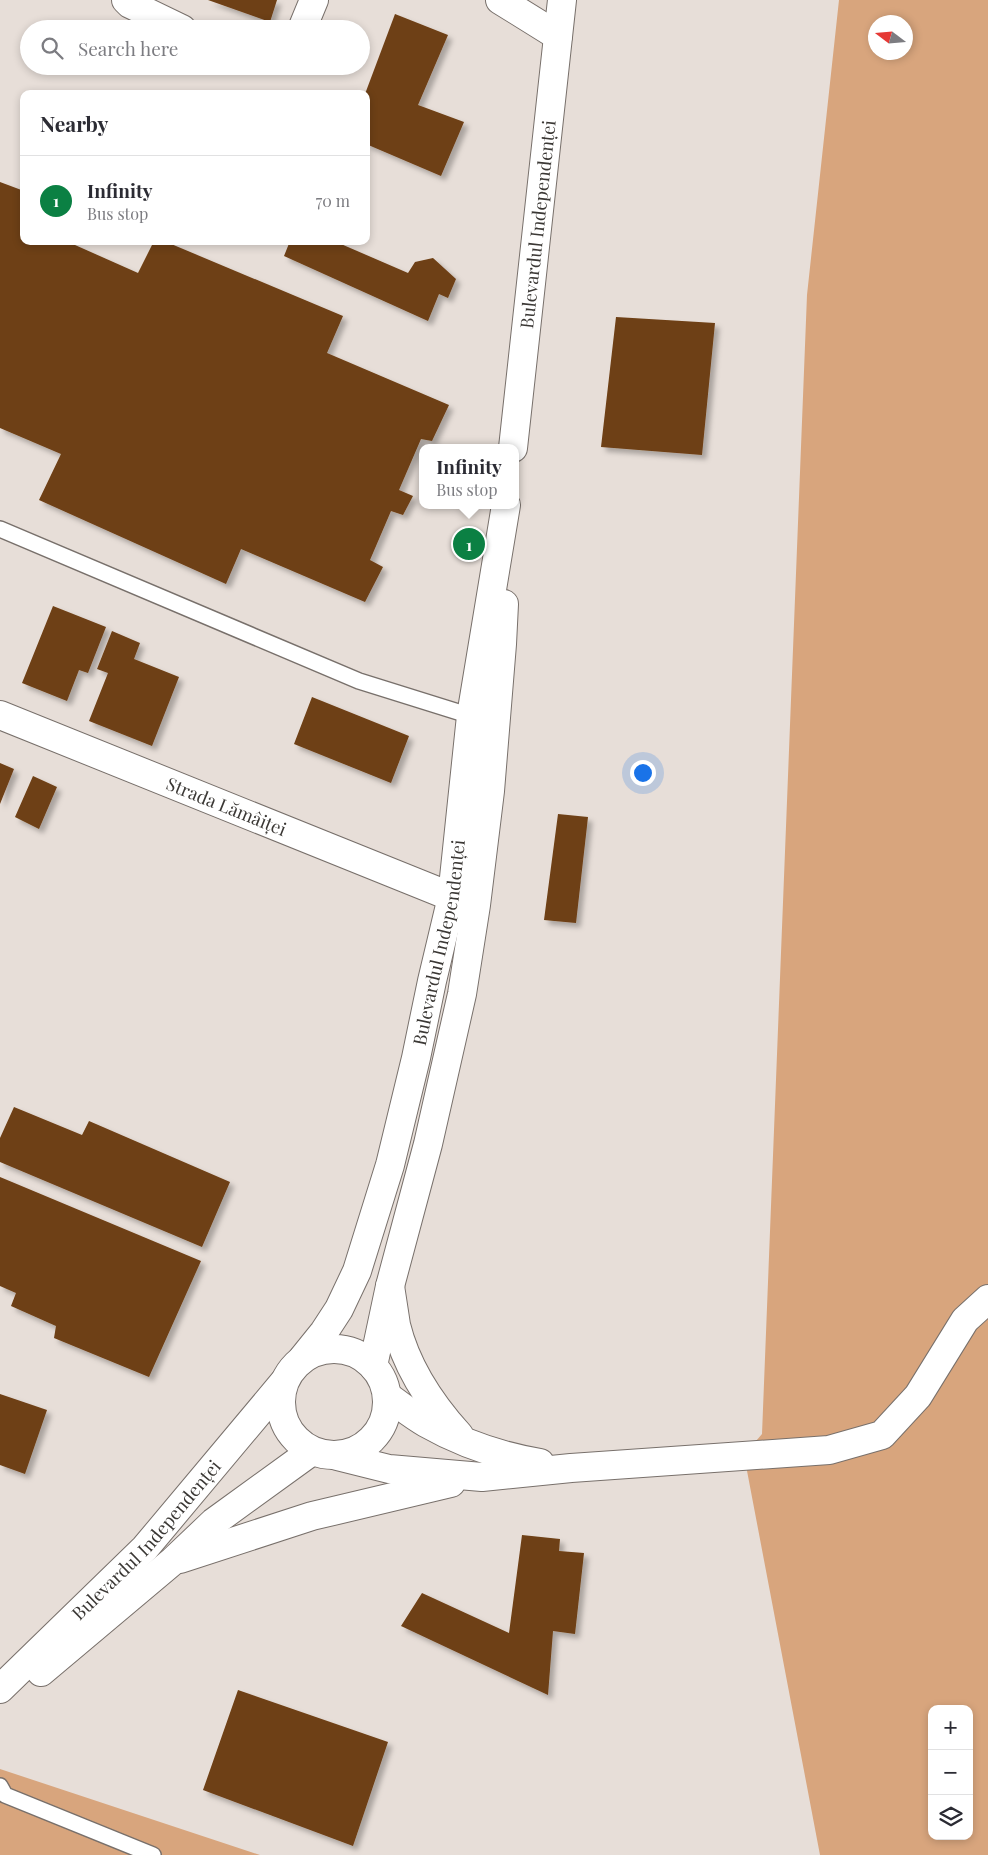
<!DOCTYPE html>
<meta charset="utf-8">
<style>
body{margin:0;font-family:"Playfair Display",serif;background:#f7f7f7;color:#2b2b33}
.controls{position:absolute;right:15px;bottom:15px;display:grid;overflow:hidden;border-radius:10px;box-shadow:0 2px 8px #0003}
.controls button{width:45px;height:45px;display:grid;place-items:center;padding:0;border:0;border-bottom:1px solid #e1e1e2;background:#fff;color:#2b2b33;font:25px sans-serif}
.compass{position:absolute;left:868px;top:15px;width:45px;height:45px;border-radius:50%;background:#fff;box-shadow:0 2px 8px #0003;rotate:286deg}
.you{position:absolute;left:642px;top:772px;width:18px;height:18px;margin:-12px;border:4px solid #fff;border-radius:50%;background:#1a73e8;box-shadow:0 0 0 8px #1a73e833}
.badge{display:grid;place-items:center;width:32px;height:32px;border-radius:50%;background:#0b8043;color:#fff;font-size:16px;font-weight:700}
.pin{position:absolute;translate:-50% -50%;border:2px solid #fff;box-shadow:0 1px 5px #0006}
.popup{position:absolute;left:419px;top:444px;width:100px;height:65px;box-sizing:border-box;display:grid;place-content:center;border-radius:10px;background:#fff;filter:drop-shadow(0 1px 4px #0005);font-size:16px;white-space:nowrap;color:#7c7c81}
.popup b{font-size:19px;color:#2b2b33}
.popup::after{content:'';position:absolute;left:50%;top:100%;margin-left:-10px;border:10px solid transparent;border-top-color:#fff}
.list{margin:0;padding:0;list-style:none}
h2{display:flex;justify-content:space-between;align-items:center;height:65px;margin:0;padding:0 20px;font-size:21px}
h2 small{font-size:16px;font-weight:400;color:#7c7c81}
.list li{display:grid;grid-template-columns:32px 1fr auto;gap:15px;align-items:center;box-sizing:border-box;height:90px;padding:0 20px;border-top:1px solid #e1e1e2}
.list b{display:block;font-size:19px;white-space:nowrap}
.list p{margin:0;font-size:16px;white-space:nowrap;color:#7c7c81}
.list em{font-size:16px;font-style:normal;color:#7c7c81}
.icon{flex:none;width:28px;height:28px;fill:none;stroke:currentColor;stroke-width:2;stroke-linecap:round;stroke-linejoin:round}
.map{position:relative;flex:none;width:988px;height:1855px;overflow:hidden}
.search{position:absolute;background:#fff;box-shadow:0 2px 8px #0003;left:20px;top:20px;width:350px;height:55px;display:flex;align-items:center;gap:12px;box-sizing:border-box;padding:0 18px;border-radius:28px;color:#7c7c81;font-size:19px}
.panel{position:absolute;background:#fff;box-shadow:0 2px 8px #0003;left:20px;top:90px;width:350px;height:155px;border-radius:10px}
.map>svg:first-child{display:block}
</style>
<div class="map">
<svg width="988" height="1855" viewBox="0 0 988 1855">
<defs>
<filter id="shadow"><feDropShadow dx="4.5" dy="4.5" stdDeviation="2.5" flood-color="#0004"/></filter>
</defs>
<rect width="100%" height="100%" fill="#e7ded8"/>
<path fill="#d8a57d" fill-rule="evenodd" d="M839 0H988V1855H820L744 1455 762 1434 807 295ZM876 22H906V52H876ZM932 1709H969V1836H932Z
M0 1769 260 1855H0Z"/>
<path fill="#6e3f14" filter="url(#shadow)" d="M208 0H277L270 22Z
M395 14 448 35 418 105 464 122 441 176 366 144V94H365Z
M0 182 24 191V241H66L138 273 154 241H164L343 316 327 353 449 405 432 441 421 439 399 490 413 496 403 515 391 511 370 560 383 567 365 602 241 549 226 584 39 500 61 454 0 428Z
M290 241H334L408 273 415 262 433 258 456 279 448 298 439 294 428 321 284 256Z
M616 317 715 323 702 455 601 447Z
M53 606 106 627 88 673 79 670 67 701 22 683Z
M112 631 140 643 134 659 179 677 152 746 89 721 108 673 97 669Z
M312 697 409 736 391 783 294 744Z
M0 763 14 769 0 804Z
M33 776 57 787 39 829 15 817Z
M558 814 588 817 576 923 544 920Z
M14 1107 82 1135 89 1121 230 1182 202 1247 0 1162V1138Z
M0 1177 201 1261 149 1377 54 1338 56 1326 11 1306 16 1293 0 1286Z
M0 1394 47 1410 25 1474 0 1465Z
M522 1535 560 1539 559 1551 584 1553 575 1634 553 1631 548 1695 401 1626 422 1593 509 1633Z
M238 1690 388 1742 353 1846 203 1790Z"/>
<g fill="none" stroke-linecap="round" stroke-linejoin="round">
<defs>
<path id="service" d="M0 529 359 681 471 716
M0 1786 5 1795 153 1855"/>
<g id="minor">
<path d="M126 0 130 4 182 29"/>
<path d="M500 0 558 36"/>
<path d="M302 29 314 0"/>
<path id="s1" d="M0 715 452 897"/>
</g>
<g id="primary">
<path id="s2" d="M513 448 562 0"/>
<path id="s3" d="M303 1358 324 1332 339 1309 357 1271 390 1165 416 1058 432 981 452 897 471 716 506 505"/>
<path d="M373 1366 390 1286 428 1144 462 994 476 905 490 791 502 644 504 604"/>
</g>
<g id="trunk">
<path d="M390 1286C392 1299 394 1312 396 1325 406 1366 431 1404 459 1435"/>
<circle cx="334" cy="1402" r="53"/>
<path d="M387 1396C400 1405 412 1415 426 1423 461 1443 499 1456 540 1463"/>
<path d="M337 1456 389 1469 482 1477 571 1468 829 1450 882 1435 918 1396 965 1320 988 1299"/>
<path d="M180 1559 312 1516 451 1483"/>
<path d="M41 1672 173 1561 214 1522 312 1451"/>
<path id="s4" d="M0 1689 145 1548 284 1382"/>
</g>
</defs>
<use href="#service" stroke="#78706b" stroke-width="18"/>
<use href="#minor" stroke="#78706b" stroke-width="30"/>
<use href="#primary" stroke="#78706b" stroke-width="30"/>
<use href="#trunk" stroke="#78706b" stroke-width="30"/>
<use href="#service" stroke="#fff" stroke-width="15"/>
<use href="#minor" stroke="#fff" stroke-width="28"/>
<use href="#primary" stroke="#fff" stroke-width="28"/>
<use href="#trunk" stroke="#fff" stroke-width="28"/>
</g>
<g text-anchor="middle" dominant-baseline="central" stroke-width="5" stroke-linejoin="round" paint-order="stroke">
<g font-size="18" fill="#3b3835" stroke="#f4ebe5">
<text stroke="none"><textPath href="#s2" startOffset="225">Bulevardul Independenței</textPath></text>
<text stroke="none"><textPath href="#s1" startOffset="244">Strada Lămâiței</textPath></text>
<text stroke="none"><textPath href="#s3" startOffset="442">Bulevardul Independenței</textPath></text>
<text stroke="none"><textPath href="#s4" startOffset="209">Bulevardul Independenței</textPath></text>
</g>
</g>
</svg>
<div class="controls">
<button>+</button>
<button>−</button>
<button><svg class="icon" aria-label="layers" viewBox="0 0 24 24"><path d="M12 4l9 5-9 5-9-5zM3 14l9 5 9-5"/></svg></button>
</div>
<svg class="compass" viewBox="-18 -18 36 36"><path d="M0-13l5 13h-10z" fill="#e53935"/><path d="M0 13l5-13h-10z" fill="#7c7c81"/></svg>
<div class="you"></div>
<div class="pin badge" style="left:469px;top:544px">1</div>
<div class="popup"><b>Infinity</b>Bus stop</div>
<div class="search"><svg class="icon" aria-label="search" viewBox="0 0 24 24"><circle cx="10" cy="10" r="6"/><path d="M15 15l6 6"/></svg>Search here</div>
<section class="panel">
<h2>Nearby<small></small></h2>
<ul class="list">
<li><span class="badge">1</span><div><b>Infinity</b><p>Bus stop</p></div><em>70 m</em></li>
</ul>
</section>
</div>
